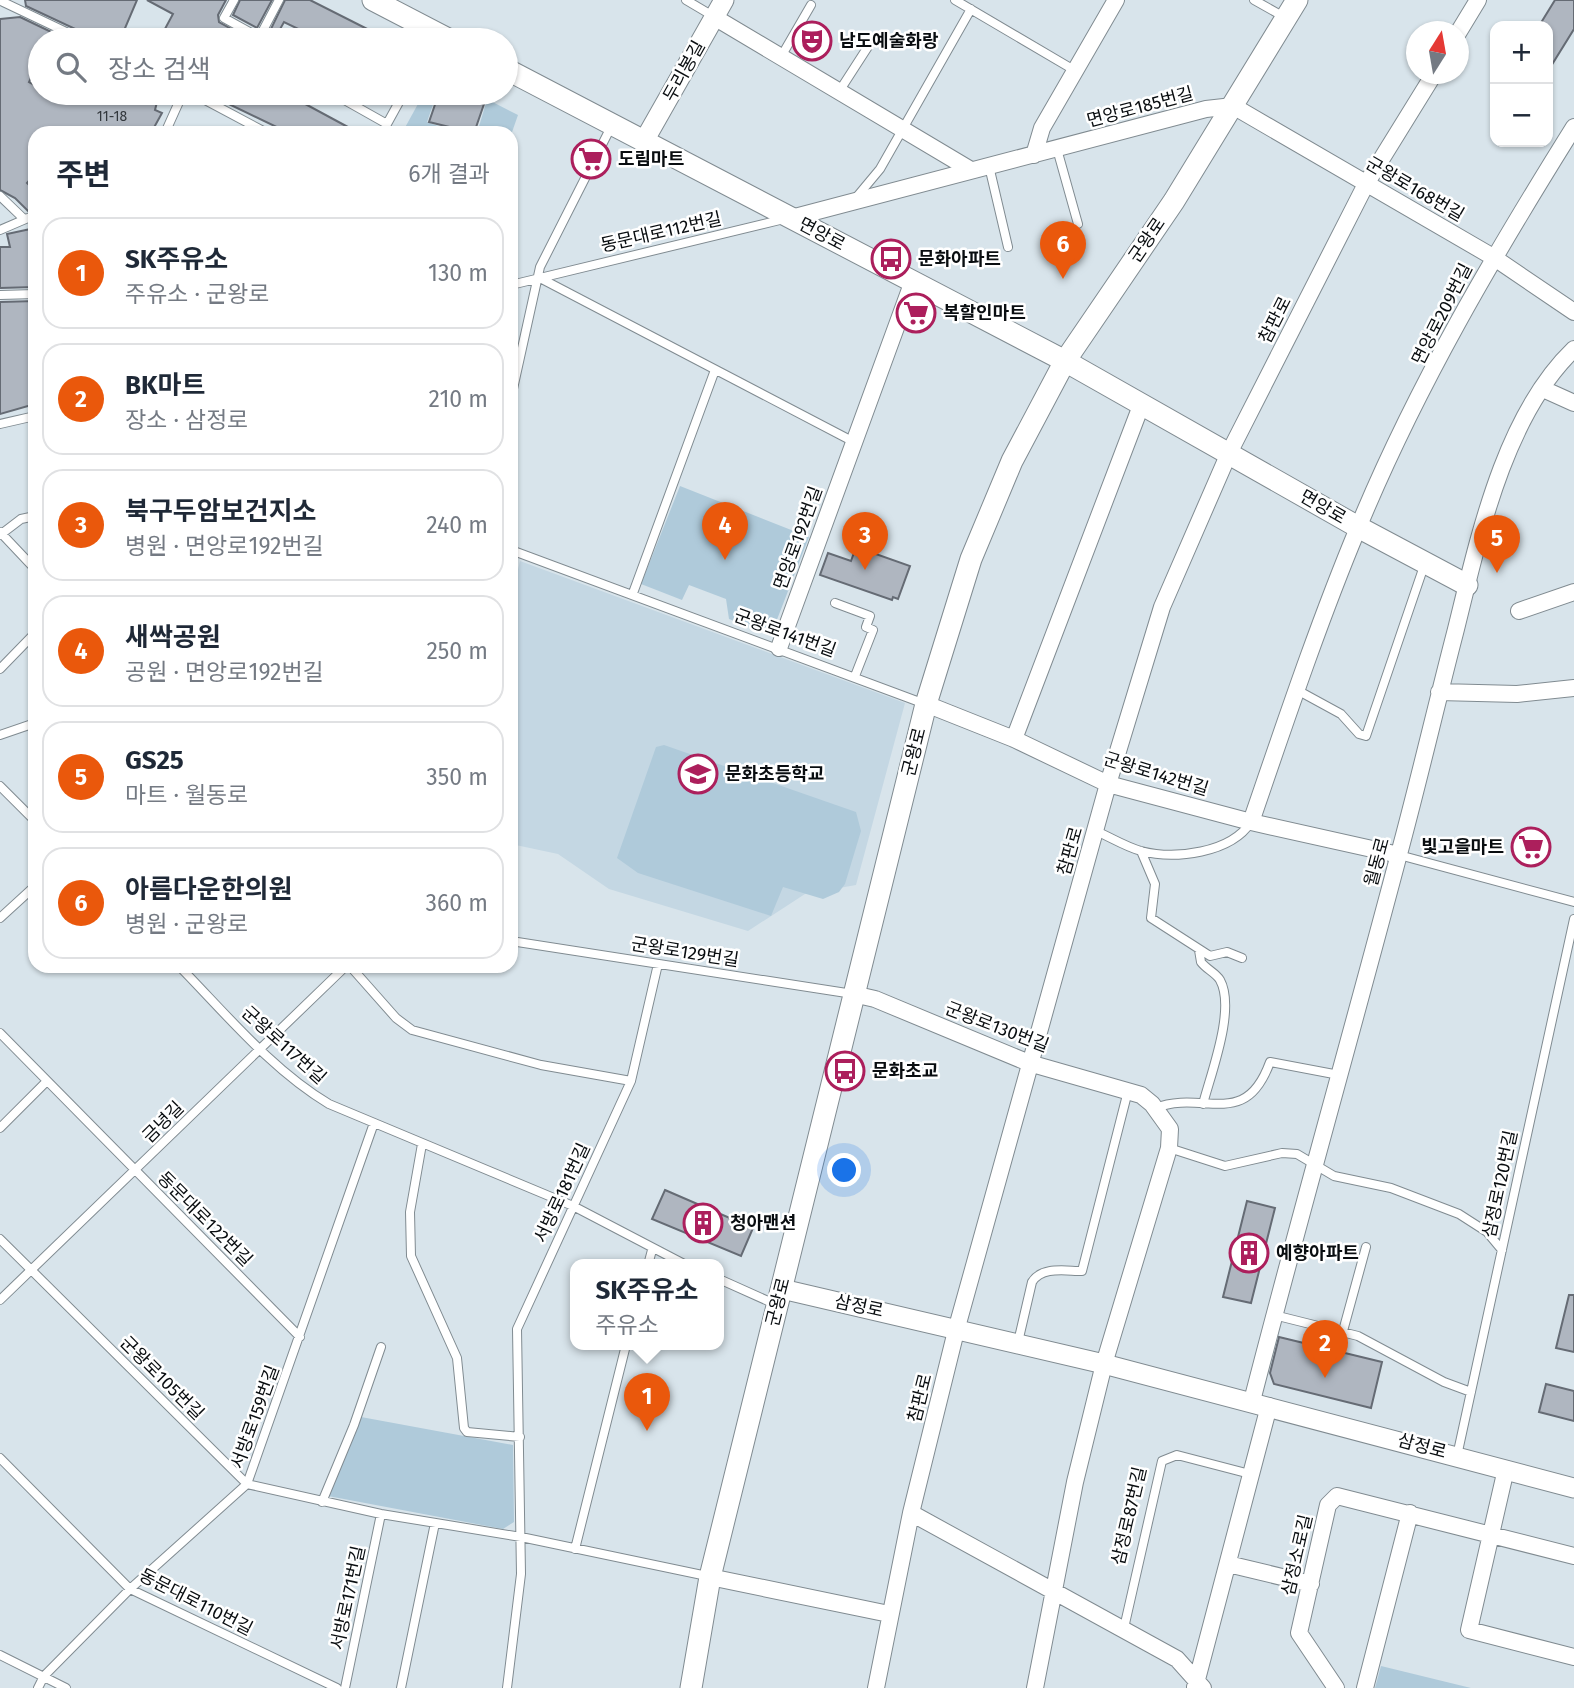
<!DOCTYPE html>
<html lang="ko">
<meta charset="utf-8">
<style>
body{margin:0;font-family:"Fira Sans","Noto Sans KR",sans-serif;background:#f2f2f3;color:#1f2937}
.controls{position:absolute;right:21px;top:21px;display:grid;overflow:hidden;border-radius:14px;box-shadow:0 2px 5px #0004}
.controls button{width:63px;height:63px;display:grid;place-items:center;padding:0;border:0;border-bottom:2px solid #e0e1e3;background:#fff;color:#1f2937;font:35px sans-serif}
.compass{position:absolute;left:1406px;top:21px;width:63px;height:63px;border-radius:50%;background:#fff;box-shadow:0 2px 5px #0004;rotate:11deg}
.you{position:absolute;left:845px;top:1171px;width:24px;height:24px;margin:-18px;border:5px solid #fff;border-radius:50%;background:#1a73e8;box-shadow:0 0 0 10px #1a73e833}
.badge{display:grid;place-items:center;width:46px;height:46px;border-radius:50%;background:#ea580c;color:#fff;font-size:23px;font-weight:700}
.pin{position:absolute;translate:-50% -58px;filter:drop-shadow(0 2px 4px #0008)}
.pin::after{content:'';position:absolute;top:37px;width:24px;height:21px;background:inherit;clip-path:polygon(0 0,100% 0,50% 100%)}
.popup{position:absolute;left:570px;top:1259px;width:154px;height:91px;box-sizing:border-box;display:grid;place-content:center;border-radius:14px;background:#fff;filter:drop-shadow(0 2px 5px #0005);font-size:23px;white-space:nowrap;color:#747a83}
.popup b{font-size:26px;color:#1f2937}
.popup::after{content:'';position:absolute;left:50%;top:100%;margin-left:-14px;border:14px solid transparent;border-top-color:#fff}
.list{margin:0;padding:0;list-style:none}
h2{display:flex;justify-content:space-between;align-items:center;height:91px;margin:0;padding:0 28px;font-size:30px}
h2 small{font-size:23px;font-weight:400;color:#747a83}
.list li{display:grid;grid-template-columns:46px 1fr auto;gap:21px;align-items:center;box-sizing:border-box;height:112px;margin:0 14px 14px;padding:0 14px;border:2px solid #e0e1e3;border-radius:21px}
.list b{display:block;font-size:26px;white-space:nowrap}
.list p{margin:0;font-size:23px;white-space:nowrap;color:#747a83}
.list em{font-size:23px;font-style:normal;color:#747a83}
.icon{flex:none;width:38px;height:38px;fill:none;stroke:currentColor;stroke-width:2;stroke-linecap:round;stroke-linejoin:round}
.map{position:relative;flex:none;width:1574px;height:1688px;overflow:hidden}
.search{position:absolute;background:#fff;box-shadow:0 2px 5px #0004;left:28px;top:28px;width:490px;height:77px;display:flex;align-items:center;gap:18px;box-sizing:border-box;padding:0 24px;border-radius:38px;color:#747a83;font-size:26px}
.panel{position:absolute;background:#fff;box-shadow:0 2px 5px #0004;left:28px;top:126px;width:490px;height:847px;border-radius:21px}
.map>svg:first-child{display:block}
</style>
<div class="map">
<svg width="1574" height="1688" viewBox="0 0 1574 1688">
<rect width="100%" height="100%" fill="#d8e4eb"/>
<path fill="#c4d7e3" d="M520 561 905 703 856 885 805 894 748 931 609 889 558 854 511 844V599Z"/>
<path fill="#afcada" d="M424 93H437L427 122 438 126 435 133H402Z
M452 93H475L518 115 511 135 477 133 486 103Z
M680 486 809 537 771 635 729 619 726 599 689 585 682 600 641 584Z
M664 745 856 812 861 831 845 884 839 892 823 899 783 887 771 916 638 873 617 858 656 747Z
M361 1417 513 1445 514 1522 503 1529 328 1496Z
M1381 1666 1471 1688H1375Z"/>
<path fill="#afb6c0" stroke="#656b74" stroke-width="2" d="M25 0H137L120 40H89L86 34 26 6Z
M147 0H226L218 15 219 22 251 40H159L173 14Z
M240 0H272L257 28 233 15Z
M285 0H310L389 40H321L284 22 274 40H270L268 35Z
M1555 0H1574V29L1548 71V26H1539Z
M20 17 68 40H40V60L29 82 40 88V93H49L63 101 67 93H149L158 98 155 110 162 113 151 133H53L47 130 35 133V174L27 183 35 191V209L28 211 15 198 0 190V19Z
M206 93H285L359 133H289Z
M439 93 484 104 474 133 429 122Z
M35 228V287L0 288V247H10L7 234Z
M35 301V404L0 414V302Z
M856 547 910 566 898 599 893 597 892 600 820 575 828 553 851 561Z
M665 1190 753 1228 741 1256 652 1219Z
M1247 1201 1275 1208 1251 1303 1223 1297Z
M1569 1295H1574V1352L1556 1348Z
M1279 1337 1382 1362 1371 1408 1274 1384 1270 1373Z
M1546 1384 1574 1391V1421L1539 1412Z"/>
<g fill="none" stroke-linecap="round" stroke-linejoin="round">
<defs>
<path id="service" d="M234 0 224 18 264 40
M686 0 713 16
M955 0 1074 70
M1254 0 1286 18
M3 2 83 40
M290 34 303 40
M259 38 279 0
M782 55 811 5
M840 90 871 42
M192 93 267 133
M332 93 387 124
M165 133 183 93
M382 133 404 93
M1057 149 1078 224
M989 166 1008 247
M0 196 24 219
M855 199 880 169 971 9
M0 230 35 215
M538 277 854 442
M511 285 784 219
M0 295 35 294
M511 398 540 267 611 127
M0 424 35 416
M0 532 35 569
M0 535 21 519 35 516
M511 550 925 704
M633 593 715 370
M835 603 870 616 866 627 873 630 855 676
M0 669 35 633
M1297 690 1341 714 1359 734 1366 736 1425 563
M0 735 35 723
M0 786 35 821
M1096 831C1110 837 1126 847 1141 851 1175 860 1231 853 1251 822
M1141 851 1155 884 1151 918 1210 956 1227 952 1242 958
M1399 855 1574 902
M0 918 35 886
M511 941 853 994
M1199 950 1201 962C1206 969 1216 973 1220 980 1236 1009 1211 1073 1203 1104
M179 966C226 1014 272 1070 329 1104L573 1206 686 1265
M350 966 396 1018 412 1030 541 1065 631 1081
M0 1033 300 1337
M1155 1108C1204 1089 1245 1131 1270 1062L1339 1075
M0 1128 47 1081
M422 1144 410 1212 411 1256 457 1358 464 1428 467 1432 520 1437
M1169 1148 1225 1166 1282 1153 1297 1154 1334 1176 1391 1188 1459 1214 1487 1232 1502 1250
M0 1239 247 1484 381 1514 521 1537 707 1576
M648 1265 652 1250
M719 1279 777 1305
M0 1300 346 966
M1274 1315 1358 1336 1444 1382 1471 1392
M1343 1331 1366 1247
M1018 1342 1032 1282C1042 1266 1065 1271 1082 1271L1128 1091
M1457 1456 1574 919
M0 1458 130 1589 337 1688
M322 1502 354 1425 381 1347
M575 1549 626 1345
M1124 1628 1162 1461 1177 1455 1250 1474
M0 1655 66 1688
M38 1688 44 1676 130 1589 247 1484 374 1123
M345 1688 381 1514
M401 1688 435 1523
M507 1688 521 1574 517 1329 631 1081 658 964"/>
<path id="minor" d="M714 17 971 170
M1458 33 1478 0
M1034 155 1042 128 1116 0
M791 218 1206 109 1233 106 1493 257 1574 312
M1543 389 1574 403
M1519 611 1574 592
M779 648 913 281
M1439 692 1517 694 1574 688
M926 704 1014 739 1108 784 1251 822 1399 855
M1014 739 1142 403
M1251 822C1285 723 1318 624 1358 528 1416 387 1494 255 1574 127
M853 994 875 999 1029 1063 1141 1095 1152 1104 1170 1129 1169 1148 1104 1364 1075 1482 1035 1688
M1252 1401C1299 1218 1351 1036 1399 854 1419 780 1436 706 1455 633 1478 541 1503 417 1574 349
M1506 1469 1469 1630 1574 1657
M911 1513 1177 1659 1203 1688
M1228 1564 1311 1584
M710 1577 889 1614
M1195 1687 1269 1406
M876 1688 911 1513 957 1327 1108 784 1162 607 1229 453 1366 184 1434 74
M1336 1688 1299 1633 1328 1505 1337 1496 1574 1556
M1365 1688 1410 1513"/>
<path id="tertiary" d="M644 141 724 0
M782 1289 1104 1364 1574 1488"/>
<path id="secondary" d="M373 0 450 40
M506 69 1065 361 1358 527 1467 585
M691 1688 710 1577 926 704 971 559 1012 461 1065 361 1174 201 1297 0"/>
</defs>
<use href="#service" stroke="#808b91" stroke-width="10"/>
<use href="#minor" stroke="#808b91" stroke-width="18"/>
<use href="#tertiary" stroke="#808b91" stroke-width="21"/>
<use href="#secondary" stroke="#808b91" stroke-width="23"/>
<use href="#service" stroke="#fff" stroke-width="8"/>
<use href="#minor" stroke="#fff" stroke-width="16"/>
<use href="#tertiary" stroke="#fff" stroke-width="19"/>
<use href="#secondary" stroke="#fff" stroke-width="21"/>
</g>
<defs>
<symbol id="theatre-ring" viewBox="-11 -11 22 22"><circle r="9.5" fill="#fff" stroke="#ac1f5c" stroke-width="1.5"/><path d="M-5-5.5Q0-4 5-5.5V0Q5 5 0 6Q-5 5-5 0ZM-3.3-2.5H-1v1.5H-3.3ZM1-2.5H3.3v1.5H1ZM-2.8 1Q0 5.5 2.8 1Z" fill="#ac1f5c"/></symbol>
<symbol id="supermarket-ring" viewBox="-11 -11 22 22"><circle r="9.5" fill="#fff" stroke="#ac1f5c" stroke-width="1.5"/><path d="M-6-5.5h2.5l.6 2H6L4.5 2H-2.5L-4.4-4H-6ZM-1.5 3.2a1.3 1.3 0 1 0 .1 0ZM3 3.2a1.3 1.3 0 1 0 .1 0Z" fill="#ac1f5c"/></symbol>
<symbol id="bus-ring" viewBox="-11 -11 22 22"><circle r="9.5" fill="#fff" stroke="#ac1f5c" stroke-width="1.5"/><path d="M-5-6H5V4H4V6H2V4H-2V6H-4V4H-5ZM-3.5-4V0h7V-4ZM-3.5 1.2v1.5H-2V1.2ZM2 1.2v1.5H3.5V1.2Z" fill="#ac1f5c"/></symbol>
<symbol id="school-ring" viewBox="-11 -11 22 22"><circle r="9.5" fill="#fff" stroke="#ac1f5c" stroke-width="1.5"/><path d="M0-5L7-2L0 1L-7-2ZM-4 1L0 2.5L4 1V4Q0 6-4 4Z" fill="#ac1f5c"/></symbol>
<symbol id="building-ring" viewBox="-11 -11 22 22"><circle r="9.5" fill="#fff" stroke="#ac1f5c" stroke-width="1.5"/><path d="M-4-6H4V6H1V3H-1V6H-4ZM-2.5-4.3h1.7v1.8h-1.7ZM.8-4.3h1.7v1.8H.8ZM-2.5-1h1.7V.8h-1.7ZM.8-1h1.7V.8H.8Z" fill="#ac1f5c"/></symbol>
</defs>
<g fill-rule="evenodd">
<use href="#theatre-ring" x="790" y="19" width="44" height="44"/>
<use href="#supermarket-ring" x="569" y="137" width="44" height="44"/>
<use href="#bus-ring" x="869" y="237" width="44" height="44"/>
<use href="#supermarket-ring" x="894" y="291" width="44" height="44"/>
<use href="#school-ring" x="676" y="752" width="44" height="44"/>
<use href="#supermarket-ring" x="1509" y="825" width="44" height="44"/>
<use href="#bus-ring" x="823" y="1049" width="44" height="44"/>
<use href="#building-ring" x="681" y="1201" width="44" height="44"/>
<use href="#building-ring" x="1227" y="1231" width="44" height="44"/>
</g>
<g text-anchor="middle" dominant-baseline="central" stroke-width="5" stroke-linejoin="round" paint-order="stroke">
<g font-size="14" fill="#32373c">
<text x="112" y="116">11-18</text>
</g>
<g font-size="18" font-weight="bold" fill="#090d10" stroke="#fff" text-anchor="start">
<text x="839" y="41">남도예술화랑</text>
<text x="618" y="159">도림마트</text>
<text x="918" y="259">문화아파트</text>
<text x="943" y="313">복할인마트</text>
<text x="725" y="774">문화초등학교</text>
<text x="1504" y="847" text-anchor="end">빛고을마트</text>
<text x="872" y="1071">문화초교</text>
<text x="730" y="1223">청아맨션</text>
<text x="1276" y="1253">예향아파트</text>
</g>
<g font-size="18" fill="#090d10" stroke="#fff">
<text transform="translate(684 71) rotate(-61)">두리봉길</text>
<text transform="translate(1140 107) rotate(-15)">면앙로185번길</text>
<text transform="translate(1415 189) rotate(30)">군왕로168번길</text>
<text transform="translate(661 232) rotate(-13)">동문대로112번길</text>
<text transform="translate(822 234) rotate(28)">면앙로</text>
<text transform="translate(1147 240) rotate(-56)">군왕로</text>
<text transform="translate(1442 314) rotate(-63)">면앙로209번길</text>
<text transform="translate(1275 320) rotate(-63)">참판로</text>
<text transform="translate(1323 507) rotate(30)">면앙로</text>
<text transform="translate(798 538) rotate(-70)">면앙로192번길</text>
<text transform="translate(785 633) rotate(20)">군왕로141번길</text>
<text transform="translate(914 752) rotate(-76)">군왕로</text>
<text transform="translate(1156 774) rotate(17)">군왕로142번길</text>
<text transform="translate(1070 851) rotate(-74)">참판로</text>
<text transform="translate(1377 862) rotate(-75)">월동로</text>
<text transform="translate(685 952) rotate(9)">군왕로129번길</text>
<text transform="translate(997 1027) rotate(21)">군왕로130번길</text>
<text transform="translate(284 1045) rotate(42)">군왕로117번길</text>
<text transform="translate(163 1122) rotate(-45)">금녕길</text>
<text transform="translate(1500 1184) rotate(-78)">삼정로120번길</text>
<text transform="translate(562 1193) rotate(-65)">서방로181번길</text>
<text transform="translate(205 1219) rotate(45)">동문대로122번길</text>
<text transform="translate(778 1302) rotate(-76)">군왕로</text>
<text transform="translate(859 1306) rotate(12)">삼정로</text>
<text transform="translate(162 1378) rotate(45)">군왕로105번길</text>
<text transform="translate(920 1398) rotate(-76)">참판로</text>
<text transform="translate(255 1417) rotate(-70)">서방로159번길</text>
<text transform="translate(1422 1446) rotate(15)">삼정로</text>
<text transform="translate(1129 1516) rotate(-77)">삼정로87번길</text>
<text transform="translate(1297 1555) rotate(-77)">삼정소로길</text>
<text transform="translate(348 1598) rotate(-78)">서방로171번길</text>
<text transform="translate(196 1602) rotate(27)">동문대로110번길</text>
</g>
</g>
</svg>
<div class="controls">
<button>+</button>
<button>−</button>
</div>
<svg class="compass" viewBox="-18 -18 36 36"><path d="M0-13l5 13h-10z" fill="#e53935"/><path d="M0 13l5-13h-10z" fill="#747a83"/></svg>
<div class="you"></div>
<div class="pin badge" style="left:647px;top:1431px">1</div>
<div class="popup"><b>SK주유소</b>주유소</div>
<div class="pin badge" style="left:1325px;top:1378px">2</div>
<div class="pin badge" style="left:865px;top:570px">3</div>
<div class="pin badge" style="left:725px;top:560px">4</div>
<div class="pin badge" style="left:1497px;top:573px">5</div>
<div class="pin badge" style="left:1063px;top:279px">6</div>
<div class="search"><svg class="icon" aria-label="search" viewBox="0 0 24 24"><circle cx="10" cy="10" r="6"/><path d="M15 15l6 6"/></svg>장소 검색</div>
<section class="panel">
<h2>주변<small>6개 결과</small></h2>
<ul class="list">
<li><span class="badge">1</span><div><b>SK주유소</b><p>주유소 · 군왕로</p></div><em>130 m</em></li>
<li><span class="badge">2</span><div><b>BK마트</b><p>장소 · 삼정로</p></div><em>210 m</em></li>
<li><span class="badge">3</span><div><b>북구두암보건지소</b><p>병원 · 면앙로192번길</p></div><em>240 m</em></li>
<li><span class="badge">4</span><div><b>새싹공원</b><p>공원 · 면앙로192번길</p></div><em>250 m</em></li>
<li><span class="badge">5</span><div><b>GS25</b><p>마트 · 월동로</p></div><em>350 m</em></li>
<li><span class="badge">6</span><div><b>아름다운한의원</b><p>병원 · 군왕로</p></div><em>360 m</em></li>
</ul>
</section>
</div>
